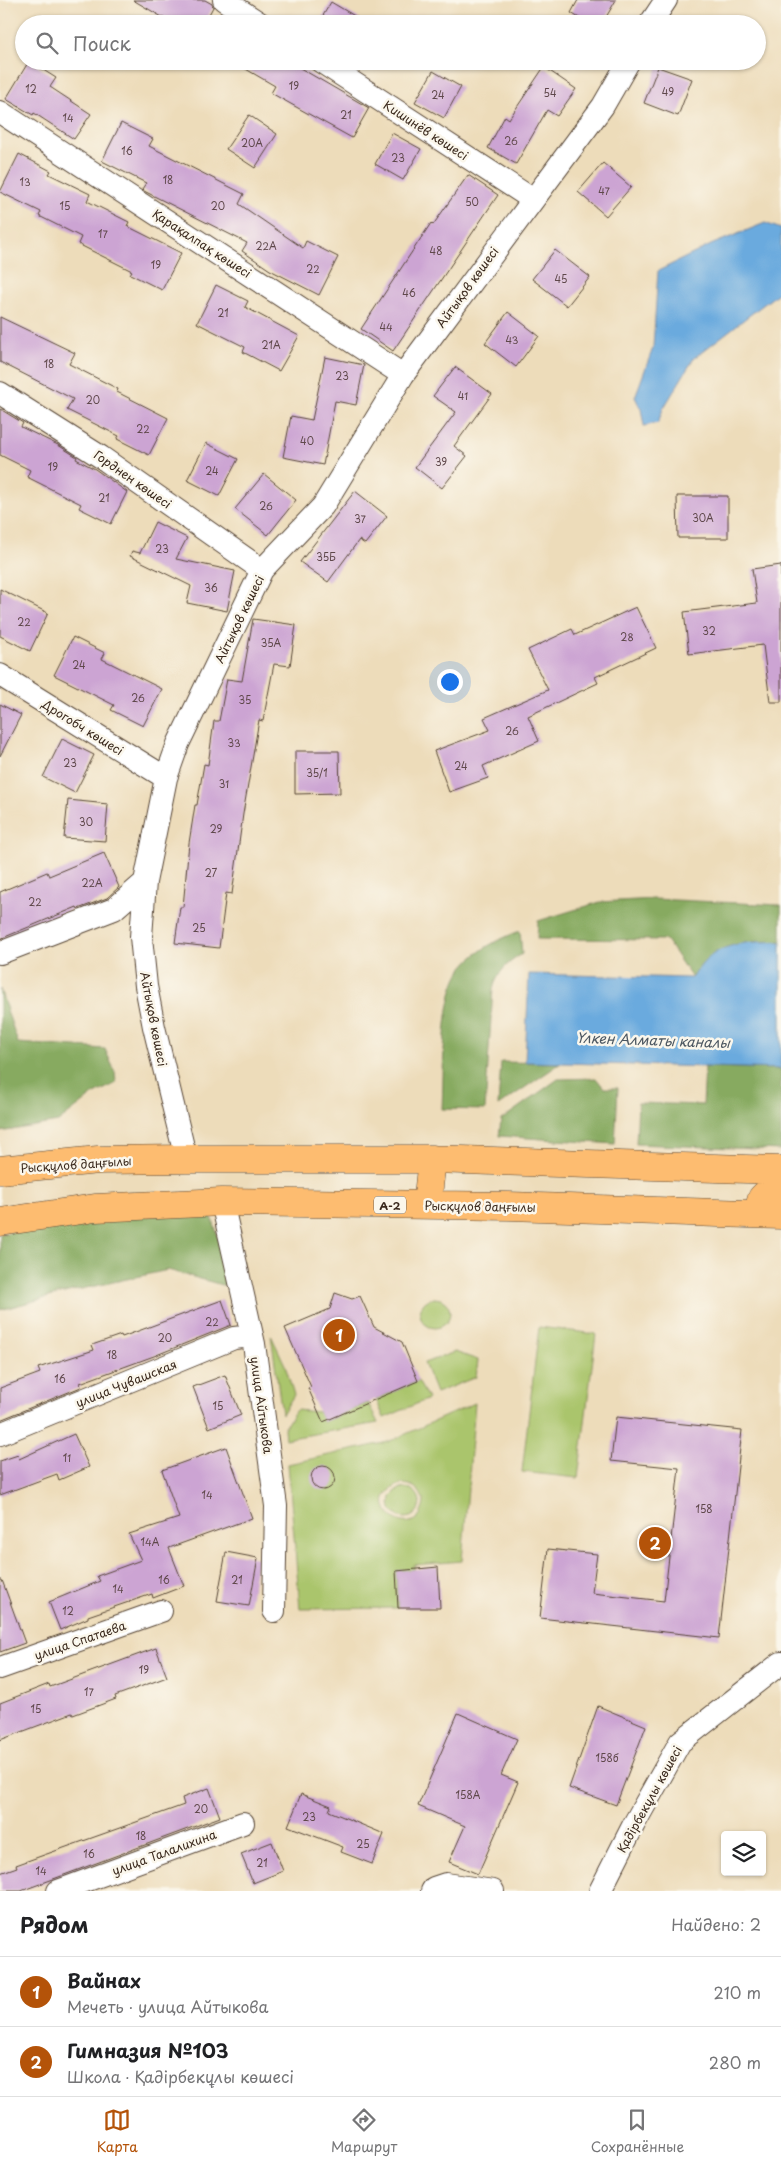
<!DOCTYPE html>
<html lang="ru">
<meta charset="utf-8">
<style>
body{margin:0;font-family:"Playpen Sans",sans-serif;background:#f2f2f2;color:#202124}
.controls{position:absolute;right:15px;bottom:15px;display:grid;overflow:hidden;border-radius:5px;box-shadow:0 1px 4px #0004}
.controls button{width:45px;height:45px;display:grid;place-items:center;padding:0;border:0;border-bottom:1px solid #e0e0e0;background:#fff;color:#202124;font:25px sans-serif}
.you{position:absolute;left:449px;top:681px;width:18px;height:18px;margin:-12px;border:4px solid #fff;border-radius:50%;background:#1a73e8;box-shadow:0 0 0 8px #1a73e833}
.badge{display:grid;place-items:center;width:32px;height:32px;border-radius:50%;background:#b45309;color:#fff;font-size:16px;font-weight:700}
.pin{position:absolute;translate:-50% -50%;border:2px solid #fff;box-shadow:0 1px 5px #0006}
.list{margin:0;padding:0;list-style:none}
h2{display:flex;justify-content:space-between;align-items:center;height:65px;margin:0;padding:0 20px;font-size:21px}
h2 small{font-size:16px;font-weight:400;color:#757577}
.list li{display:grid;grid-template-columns:32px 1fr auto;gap:15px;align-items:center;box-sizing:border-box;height:70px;padding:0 20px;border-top:1px solid #e0e0e0}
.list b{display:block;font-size:19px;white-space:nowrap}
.list p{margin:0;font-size:16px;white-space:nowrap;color:#757577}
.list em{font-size:16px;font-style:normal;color:#757577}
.icon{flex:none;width:28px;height:28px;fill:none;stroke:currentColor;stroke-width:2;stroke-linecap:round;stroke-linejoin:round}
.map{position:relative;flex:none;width:781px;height:1891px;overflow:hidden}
.search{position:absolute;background:#fff;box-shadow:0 1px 4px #0004;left:15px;right:15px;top:15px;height:55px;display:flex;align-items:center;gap:12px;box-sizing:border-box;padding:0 18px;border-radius:28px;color:#757577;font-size:19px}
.sheet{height:205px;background:#fff}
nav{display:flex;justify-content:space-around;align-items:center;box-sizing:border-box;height:70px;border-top:1px solid #e0e0e0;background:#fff;font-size:14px;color:#757577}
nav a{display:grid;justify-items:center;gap:2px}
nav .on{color:#b45309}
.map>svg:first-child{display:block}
</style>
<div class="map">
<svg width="781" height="1891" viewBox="0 0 781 1891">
<rect width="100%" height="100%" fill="#fbf7ec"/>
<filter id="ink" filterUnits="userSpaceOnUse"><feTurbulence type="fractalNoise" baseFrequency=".02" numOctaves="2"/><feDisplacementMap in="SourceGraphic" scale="10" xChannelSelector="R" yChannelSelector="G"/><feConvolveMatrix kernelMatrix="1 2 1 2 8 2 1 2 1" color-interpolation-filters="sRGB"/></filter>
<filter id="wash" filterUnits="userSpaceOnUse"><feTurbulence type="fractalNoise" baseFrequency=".0096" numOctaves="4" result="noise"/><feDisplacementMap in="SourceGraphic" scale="20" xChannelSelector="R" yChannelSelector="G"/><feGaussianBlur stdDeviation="1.12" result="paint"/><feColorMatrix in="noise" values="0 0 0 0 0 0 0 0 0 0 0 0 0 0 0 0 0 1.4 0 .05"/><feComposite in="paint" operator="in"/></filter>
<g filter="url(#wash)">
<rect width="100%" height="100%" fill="#eddcba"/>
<path fill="#aac56c" stroke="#727845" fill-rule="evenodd" d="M420 1313a15 15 0 1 1 30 0a15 15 0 1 1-30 0Z
M539 1327 596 1334 578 1478 522 1472Z
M271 1335 285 1365 294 1395 282 1414Z
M455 1352 478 1360 476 1377 436 1393 424 1363Z
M418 1381 428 1399 384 1418 376 1399Z
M368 1403 378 1423 285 1439 284 1428 296 1410 319 1412 323 1422Z
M475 1403 462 1561 414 1565V1570L396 1571 398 1608 300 1609 288 1464 388 1442ZM401 1484C414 1484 421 1490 424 1503 416 1549 356 1501 401 1484Z
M390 1503a15 15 0 1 1 30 0a15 15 0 1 1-30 0Z"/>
<path fill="#87aa60" stroke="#616a3f" d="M654 899 781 905V942C740 940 717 944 692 978L666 940 537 939 538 921 600 902Z
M520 931 522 954C505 965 500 970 493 988L485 1110 442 1109C444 1073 441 994 463 967 478 949 499 939 520 931Z
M0 989 18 1043 105 1049 115 1072 116 1083 93 1095 58 1122 0 1132Z
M501 1062 561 1063 498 1106Z
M705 1067 781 1069V1150L636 1144 638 1103 703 1105Z
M596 1078 604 1088H618L615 1144 499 1136 501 1120 558 1079Z
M167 1214 212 1217 233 1288 168 1270 68 1292 0 1310V1234L37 1227Z"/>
<path fill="#6baade" stroke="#536a7e" d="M765 223 781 229V291L694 358 663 409 658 423 644 426 641 409 635 397 653 348 658 271 713 244Z
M781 942V1069L525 1062 529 974 692 978C696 973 699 967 704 962 723 941 755 941 781 942Z"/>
<g id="blocks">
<path fill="#cca4d3" d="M133 0H205L212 4 213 7 204 24H174Z
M578 0H616L602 24H589L571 13Z
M331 2 368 24H318Z
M29 61 56 78 50 87 91 114 74 139 34 113 33 115 6 99Z
M232 61H288L369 108 352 138 271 93 275 86Z
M544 67 576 89 557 116 547 110 516 164 488 148 505 116 509 119Z
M658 67 692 79 678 116 644 103Z
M433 71 461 87 444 118 415 102Z
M249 115 277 134 255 168 226 149Z
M121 123 153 139 149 146 244 194 239 204 303 248 306 241 338 257 319 295 270 270 242 251 247 243 144 191 142 189 146 183 102 161Z
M392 133 421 149 403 180 375 164Z
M19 154 51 171 49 174 90 194 87 201 129 222 127 226 181 253 162 290 130 274 132 271 78 244 81 237 39 216 41 212 0 192Z
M603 163 631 187 606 216 578 192Z
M468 175 498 195 393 351 361 329 431 223 433 225Z
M555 250 590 277 567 306 532 279Z
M216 285 248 301 245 307 299 336 279 371 243 352 245 347 197 323Z
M508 312 539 336 516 367 485 343Z
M0 317 75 353 69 364 118 389 117 392 168 418 149 455 117 439 119 436 67 410 73 399 0 362Z
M325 357 364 365 356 405 335 401 323 465 283 457 291 416 312 420Z
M455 367 492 394 454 446 467 456 442 488 415 467 456 412 433 396Z
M0 409 23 423 21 427 58 445 77 457 76 459 95 469 127 492 111 524 79 508 81 504 27 477 30 470 0 455Z
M206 443 238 459 219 496 187 480Z
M264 474 296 500 268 535 235 509Z
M355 491 387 516 365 544 359 540 328 582 300 562Z
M677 496H728V538H678Z
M155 522 187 538 176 559 235 571 227 611 187 603 191 586 130 556 132 551 140 553Z
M781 565V702H770L763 645 689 654 684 612 757 603 752 569Z
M0 589 48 613 30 651 0 636Z
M636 607 656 648 595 677 598 683 528 716 539 741 483 766 488 778 449 792 434 751 490 730 484 718 548 690 528 650 572 629 575 635Z
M253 619 296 625 290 666 274 664 263 721 259 720 243 814 232 894 226 893 219 948 175 943 180 907H183L189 843 195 805H197L204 764 208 765 214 721H219L227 679 242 681Z
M73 637 105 653 102 659 162 689 143 726 111 710 114 705 54 675Z
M0 704 21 715 0 756Z
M62 739 94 755 75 793 43 777Z
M295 751H339L340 793 295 794Z
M68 800 108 804 105 841 64 838Z
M104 853 119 887 107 898 78 909 77 907 0 939V892L47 872 49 876Z
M335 1293 352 1299 360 1296 374 1327 402 1342 418 1381 323 1422 308 1388 311 1387 285 1328 330 1309Z
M222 1300 231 1325 154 1356 80 1383 81 1387 0 1420V1388L40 1373 38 1368 94 1350 92 1345 121 1335 122 1337Z
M225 1375 241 1415 209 1428 193 1387Z
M616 1417 742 1430 719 1638 540 1618 548 1549 597 1554 592 1593 664 1601 679 1468 611 1461Z
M74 1434 89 1467 59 1480 57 1474 0 1495V1461L18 1455 19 1459Z
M226 1447 252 1518 169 1548 184 1586 153 1598 152 1594 88 1616V1618L60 1630 49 1602 100 1581 97 1576 141 1560 129 1534 179 1518 162 1470Z
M311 1478a12 12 0 1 1 24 0a12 12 0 1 1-24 0Z
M226 1552 258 1558 249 1606 217 1601Z
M438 1567 440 1608H398L396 1571Z
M0 1580H2L25 1643 0 1652Z
M156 1648 167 1677 115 1696 116 1699 73 1715 72 1713 0 1740V1703L49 1684 50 1687Z
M598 1706 646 1726 616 1805 569 1788Z
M458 1713 517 1739 501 1775 518 1782 478 1874 449 1862 465 1826 418 1806Z
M209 1788 220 1817 21 1891H0V1873L17 1867 16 1865 184 1805 182 1798Z
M301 1794 331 1806 329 1811 384 1834 372 1864 341 1852 343 1847 288 1826Z
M272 1842 283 1871 253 1883 241 1854Z"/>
</g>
</g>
<g filter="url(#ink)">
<use href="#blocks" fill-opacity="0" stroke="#564535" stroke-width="1"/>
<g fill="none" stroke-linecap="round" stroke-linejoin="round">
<defs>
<path id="street" d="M224 0 261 24
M650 24 666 0
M320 61 532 199
M0 112 403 375
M0 393 101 457 262 570
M0 675 166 778
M0 953 114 909 145 882
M186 1159 154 1027 146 986 141 937 145 882 166 778 178 744 262 570 323 506 403 375 603 106 629 61
M222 1202 254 1344 276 1506 274 1611
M0 1434 234 1338 252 1336
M0 1668 161 1611
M58 1891 243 1823
M432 1891 434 1888 446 1884 493 1891
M600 1891 634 1824 680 1742 781 1663"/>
<path id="primary" d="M0 1170 98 1160 186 1159H432L781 1170
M427 1205 432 1159
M757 1214 762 1198 765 1195 781 1196
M0 1222 95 1208 222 1202 509 1206 781 1215"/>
</defs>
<use href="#street" stroke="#564535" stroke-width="24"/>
<use href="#primary" stroke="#564535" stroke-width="29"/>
<use href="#street" stroke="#fff" stroke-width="22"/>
<use href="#primary" stroke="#fdbc70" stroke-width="28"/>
</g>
</g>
<g text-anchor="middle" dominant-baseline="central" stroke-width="5" stroke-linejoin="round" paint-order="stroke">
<g font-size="10" fill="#5f484b">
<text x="294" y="85">19</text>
<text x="31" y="88">12</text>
<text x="668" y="91">49</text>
<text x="550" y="92">54</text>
<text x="438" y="94">24</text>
<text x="346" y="114">21</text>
<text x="68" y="117">14</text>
<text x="511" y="140">26</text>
<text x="252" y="142">20А</text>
<text x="127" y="150">16</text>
<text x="398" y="157">23</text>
<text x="168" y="179">18</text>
<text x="25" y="181">13</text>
<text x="604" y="190">47</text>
<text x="472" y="201">50</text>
<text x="65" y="205">15</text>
<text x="218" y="205">20</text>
<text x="103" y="233">17</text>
<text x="266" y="245">22А</text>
<text x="436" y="250">48</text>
<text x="156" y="264">19</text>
<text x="313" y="268">22</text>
<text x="561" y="278">45</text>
<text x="409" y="292">46</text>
<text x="223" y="312">21</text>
<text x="386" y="326">44</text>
<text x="512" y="339">43</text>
<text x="271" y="344">21А</text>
<text x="49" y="363">18</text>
<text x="342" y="375">23</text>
<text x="463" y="395">41</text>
<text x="93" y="399">20</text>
<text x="143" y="428">22</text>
<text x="307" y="440">40</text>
<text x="441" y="461">39</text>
<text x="53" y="466">19</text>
<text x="212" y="470">24</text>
<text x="104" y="497">21</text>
<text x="266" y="505">26</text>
<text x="703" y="517">30А</text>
<text x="360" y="518">37</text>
<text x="162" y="548">23</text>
<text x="326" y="556">35Б</text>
<text x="211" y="587">36</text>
<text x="24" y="621">22</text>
<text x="709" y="630">32</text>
<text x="627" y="636">28</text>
<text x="271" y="642">35А</text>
<text x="79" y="664">24</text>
<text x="138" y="697">26</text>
<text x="245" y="699">35</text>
<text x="512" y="730">26</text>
<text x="234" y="742">33</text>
<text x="70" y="762">23</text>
<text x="461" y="765">24</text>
<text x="317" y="772">35/1</text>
<text x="224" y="783">31</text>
<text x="86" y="821">30</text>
<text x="216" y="828">29</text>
<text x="211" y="872">27</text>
<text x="92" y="882">22А</text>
<text x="35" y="901">22</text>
<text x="199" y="927">25</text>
<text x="212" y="1321">22</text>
<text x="165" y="1337">20</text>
<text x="112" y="1354">18</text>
<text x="60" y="1378">16</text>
<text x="218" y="1405">15</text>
<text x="67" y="1457">11</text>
<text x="207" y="1494">14</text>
<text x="704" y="1508">158</text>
<text x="150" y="1541">14А</text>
<text x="164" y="1579">16</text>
<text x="237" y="1579">21</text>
<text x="118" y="1588">14</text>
<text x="68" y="1610">12</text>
<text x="144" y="1669">19</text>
<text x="89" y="1691">17</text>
<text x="36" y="1708">15</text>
<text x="607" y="1757">158б</text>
<text x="468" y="1794">158А</text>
<text x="201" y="1808">20</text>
<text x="309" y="1816">23</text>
<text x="141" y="1835">18</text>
<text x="363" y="1843">25</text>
<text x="89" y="1853">16</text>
<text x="262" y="1862">21</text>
<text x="41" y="1870">14</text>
</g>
<rect fill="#fbf7ec" stroke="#75685c" stroke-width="1" x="374" y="1196.5" width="32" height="17" rx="4"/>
<g font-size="11" font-weight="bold" fill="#3b2a1e">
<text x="390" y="1205">A-2</text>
</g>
<g font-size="12" fill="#3b2a1e" stroke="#fbf7ec">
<text transform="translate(426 130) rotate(33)">Кишинёв көшесі</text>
<text transform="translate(202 243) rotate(33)">Қарақалпақ көшесі</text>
<text transform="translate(467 287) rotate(-54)">Айтықов көшесі</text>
<text transform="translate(133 479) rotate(35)">Горднен көшесі</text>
<text transform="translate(239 619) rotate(-64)">Айтықов көшесі</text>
<text transform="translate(83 727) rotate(32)">Дрогобч көшесі</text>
<text transform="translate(154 1019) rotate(79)">Айтықов көшесі</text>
<text transform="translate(76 1164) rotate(-4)">Рысқұлов даңғылы</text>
<text transform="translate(480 1206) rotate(1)">Рысқұлов даңғылы</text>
<text transform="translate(126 1383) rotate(-22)">улица Чувашская</text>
<text transform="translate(262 1405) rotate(82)">улица Айтыкова</text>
<text transform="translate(80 1640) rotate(-19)">улица Спатаева</text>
<text transform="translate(649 1799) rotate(-61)">Қадірбекұлы көшесі</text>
<text transform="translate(164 1852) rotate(-20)">улица Талалихина</text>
</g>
<g font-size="14" font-style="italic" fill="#4c5761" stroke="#fbf7ec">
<text transform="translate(653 1040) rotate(2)">Үлкен Алматы каналы</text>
</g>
</g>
</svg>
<div class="controls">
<button><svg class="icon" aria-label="layers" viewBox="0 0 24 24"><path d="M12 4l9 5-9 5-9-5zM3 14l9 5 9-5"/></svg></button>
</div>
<div class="you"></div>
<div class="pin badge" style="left:339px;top:1335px">1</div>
<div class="pin badge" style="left:655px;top:1543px">2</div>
<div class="search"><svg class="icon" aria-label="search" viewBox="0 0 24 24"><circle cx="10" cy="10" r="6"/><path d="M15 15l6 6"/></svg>Поиск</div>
</div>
<section class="sheet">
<h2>Рядом<small>Найдено: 2</small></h2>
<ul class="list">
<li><span class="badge">1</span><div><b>Вайнах</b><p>Мечеть · улица Айтыкова</p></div><em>210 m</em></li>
<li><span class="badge">2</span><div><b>Гимназия №103</b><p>Школа · Қадірбекұлы көшесі</p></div><em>280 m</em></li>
</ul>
</section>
<nav>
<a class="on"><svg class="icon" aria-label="map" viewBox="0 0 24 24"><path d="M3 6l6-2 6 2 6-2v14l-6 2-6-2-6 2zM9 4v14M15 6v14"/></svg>Карта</a>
<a><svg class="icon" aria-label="directions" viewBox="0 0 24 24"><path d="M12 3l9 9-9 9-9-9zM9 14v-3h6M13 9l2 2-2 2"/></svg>Маршрут</a>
<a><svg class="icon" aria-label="saved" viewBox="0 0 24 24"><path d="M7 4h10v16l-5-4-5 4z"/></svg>Сохранённые</a>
</nav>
